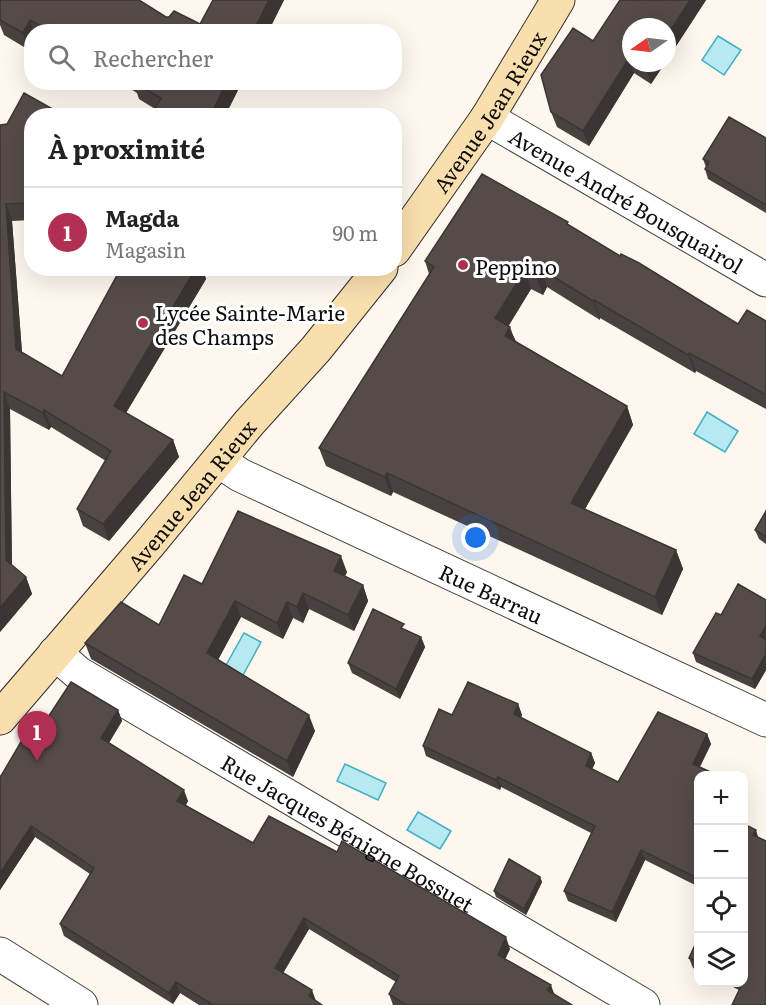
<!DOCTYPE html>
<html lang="fr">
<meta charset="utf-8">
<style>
body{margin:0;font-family:Literata,serif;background:#f6f6f6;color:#222}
.controls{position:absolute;right:18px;bottom:18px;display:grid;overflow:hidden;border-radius:12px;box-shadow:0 6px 24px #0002}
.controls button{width:54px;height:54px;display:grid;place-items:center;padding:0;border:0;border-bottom:2px solid #e0e0e0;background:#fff;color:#222;font:30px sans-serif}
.compass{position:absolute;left:622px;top:18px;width:54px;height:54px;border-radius:50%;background:#fff;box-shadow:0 6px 24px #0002;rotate:256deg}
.you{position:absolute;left:476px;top:538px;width:21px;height:21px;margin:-15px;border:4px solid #fff;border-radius:50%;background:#1a73e8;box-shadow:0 0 0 9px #1a73e833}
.badge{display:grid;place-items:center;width:39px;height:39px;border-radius:50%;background:#b22f54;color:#fff;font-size:20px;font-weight:700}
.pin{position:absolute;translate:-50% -50px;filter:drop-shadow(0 2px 3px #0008)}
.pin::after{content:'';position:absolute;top:32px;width:21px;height:18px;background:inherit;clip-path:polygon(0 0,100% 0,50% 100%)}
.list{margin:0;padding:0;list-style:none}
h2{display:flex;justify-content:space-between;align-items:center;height:78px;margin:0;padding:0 24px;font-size:26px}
h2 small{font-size:20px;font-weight:400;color:#767676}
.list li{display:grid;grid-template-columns:39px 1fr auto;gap:18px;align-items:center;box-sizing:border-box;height:90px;padding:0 24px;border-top:2px solid #e0e0e0}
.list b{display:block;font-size:22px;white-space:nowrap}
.list p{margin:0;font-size:20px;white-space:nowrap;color:#767676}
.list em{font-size:20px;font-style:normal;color:#767676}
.icon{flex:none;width:33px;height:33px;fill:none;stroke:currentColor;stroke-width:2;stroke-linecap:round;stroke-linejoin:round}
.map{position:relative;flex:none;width:766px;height:1005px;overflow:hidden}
.search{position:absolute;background:#fff;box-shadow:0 6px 24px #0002;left:24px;top:24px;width:378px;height:66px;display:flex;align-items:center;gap:15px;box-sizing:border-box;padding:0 21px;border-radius:24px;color:#767676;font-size:22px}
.panel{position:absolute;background:#fff;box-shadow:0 6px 24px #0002;left:24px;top:108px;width:378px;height:168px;border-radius:24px}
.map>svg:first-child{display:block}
</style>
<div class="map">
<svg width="766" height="1005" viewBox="0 0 766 1005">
<rect width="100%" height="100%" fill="#fef7ee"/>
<path fill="#b6e9f1" stroke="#43adc3" stroke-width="1.5" d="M718 36 741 50 724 75 702 60Z
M707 412 738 431 725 452 694 434Z
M244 633 261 642 242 677 225 667Z
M345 764 386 783 378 800 337 781Z
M418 812 451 831 440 849 407 830Z"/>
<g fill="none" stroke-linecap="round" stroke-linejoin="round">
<defs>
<g id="minor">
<path id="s1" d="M487 118 766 280"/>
<path id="s2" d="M219 461 240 475 766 720"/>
<path id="s3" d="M55 653 78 673 643 1005"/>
<path d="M0 954 81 1005"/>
</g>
<g id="secondary">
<path id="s4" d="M394 250 487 118 558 0"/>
<path id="s5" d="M0 718 150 543 249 423 316 349 381 268"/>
</g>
</defs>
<use href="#minor" stroke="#404040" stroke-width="35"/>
<use href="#secondary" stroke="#2f2f2f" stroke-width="35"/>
<use href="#minor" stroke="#fff" stroke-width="33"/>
<use href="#secondary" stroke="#f9dfae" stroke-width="33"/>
</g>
<path fill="#494140" d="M0 0 166 17 200 24 213 0H284L268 32H32L29 50 4 35 0 25Z
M620 0H706L667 60V27H631V63H665L651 84 634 73 589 146 557 127 551 112 593 41Z
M120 82H242L225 116H151L155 109 139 99 137 93Z
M32 116V220L12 221 22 352 62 376 121 268H202L206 279 126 413 173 440 179 457 109 541 83 526 77 509 106 461 51 427 49 430 10 409 12 565 26 577 32 594 0 632 7 124Z
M766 138V213L708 179 705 169 706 167 703 159Z
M569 225 620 256 738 324 766 321V409L696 371 695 373 600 318V320L547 287 543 295 531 289 508 326 516 341 627 406 633 425 585 509 676 550 683 569 662 615 393 492 391 496 326 466 319 448 429 274 425 261Z
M766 511V544L759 539 755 530Z
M347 572 345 576 363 585 368 601 354 631 309 609 303 623 293 618 283 639 241 617 218 660 315 731 293 777 91 659 85 643 159 625 202 584Z
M766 600V670L755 689 696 662 693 653 721 615Z
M406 630 421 637 425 647 400 699 352 673 348 663Z
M518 704 522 715 521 718 591 753 595 763 592 769 618 782 707 734 711 744 700 767 699 776V887L645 860 616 922 568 901 564 891 591 833 501 787 500 790 426 756 423 746 452 715Z
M118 710 122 721 109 743 188 801 186 805 253 843 510 949 505 959 554 995 572 1005H393L389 994 396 982 309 929 283 973 316 1001 322 1005H199L180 993 173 1004 64 936 60 924 90 874 35 837 0 890V776H1L43 725Z
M540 877 542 882 526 915 496 897 494 891Z
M699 936V971L693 968 689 958Z
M723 982H744L766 1005 739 990Z"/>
<path fill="#3c3534" d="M269 0H284L268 32H253Z
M690 0H706L667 60V36Z
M30 20 34 32H32V45L29 50 23 33Z
M629 58 634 73 589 146 583 131Z
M650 63H665L651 84 646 69Z
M227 82H242L225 116H210Z
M6 204 12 221 23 366 16 349Z
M196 268H202L206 279 120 423 114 406Z
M541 269 547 287 543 295 536 276Z
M525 270 531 289 502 337 495 318Z
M594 300 600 318V320L593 301Z
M510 327 517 346 505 336Z
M689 353 696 371 695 373 688 355Z
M4 392 10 409 12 577 6 560Z
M627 406 633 425 578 521 571 503Z
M44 410 51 427 49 430 43 413Z
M173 440 179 457 109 541 103 524Z
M387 473 393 492 391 496 385 477Z
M676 550 683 569 662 615 655 597Z
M341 556 347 572 340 587 334 571Z
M26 577 32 594 0 632V608Z
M363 585 368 601 354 631 348 615Z
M303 593 309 609 303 623 297 607Z
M235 601 241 617 213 669 207 653Z
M287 602 293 618 283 639 277 623Z
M766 626V642L760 636Z
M421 637 425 647 400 699 396 689Z
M766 654V670L755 689 752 679Z
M518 704 522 715 517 724 514 714Z
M118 710 122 721 105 749 101 738Z
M309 715 315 731 293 777 287 761Z
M707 734 711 744 696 774 693 764Z
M591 753 595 763 589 776 586 766Z
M498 777 501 787 500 790 496 780Z
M184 790 188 801 182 812 177 801Z
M31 826 35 837 0 890V873Z
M756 830 759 840 753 835Z
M641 850 645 860 616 922 612 912Z
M540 877 542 882 526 915 524 909Z
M304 918 309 929 279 980 275 968Z
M506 937 510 949 502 966 498 955Z
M176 982 180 993 173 1004 169 993Z
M551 985 555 996 547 990Z
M312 990 316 1001 309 996Z"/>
<path fill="#554c4a" stroke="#3c3534" stroke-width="1.5" d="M0 0H139L166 17H169L174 11 200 24 213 0H269L253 32H52L30 20 23 33 0 20Z
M620 0H690L667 36V27H631V59L629 58 583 131 551 112 541 75 573 28 593 41Z
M637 63H650L646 69Z
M133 82H227L210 116H151L161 98Z
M24 93 65 116H32V201L30 203 6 204 16 349 62 376 121 268H196L114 406 173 440 103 524 77 509 111 451 44 410 43 413 4 392 6 560 26 577 0 608V125L7 124Z
M729 117 766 138V205L705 169 709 162 703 159Z
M482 174 568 222 567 224 620 256 621 254 639 263 738 324 747 310 766 321V395L749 385 689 353 688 355 594 300 593 301 541 269 536 276 525 270 495 318 510 327 505 336 627 406 571 503 676 550 655 597 387 473 385 477 319 448 434 267 425 261Z
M238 511 341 556 334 571 363 585 348 615 303 593 297 607 287 602 277 623 235 601 207 653 309 715 287 761 85 643 121 602 159 625 184 575 202 584Z
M766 511V537L755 530Z
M738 584 766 600V626L760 636 766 640V654L752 679 693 653 716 613 721 615Z
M373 609 404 624 401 628 421 637 396 689 348 663Z
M71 682 118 710 101 738 184 790 177 801 253 843 269 816 337 852 342 841 506 937 498 955 551 985 547 990 572 1005H406L389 994 399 976 304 918 275 968 312 990 309 996 322 1005H213L176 982 169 993 60 924 94 868 31 826 0 873V776H1L35 718 43 725Z
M468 682 518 704 514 714 591 753 586 766 618 782 658 712 707 734 693 764 719 776H699V879L641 850 612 912 564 891 595 826 498 777 496 780 423 746 439 709 452 715Z
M744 824 756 830 753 835 766 841V1005H732L742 984 740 982H744Z
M509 859 540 877 524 909 494 891Z
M699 936V962L689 958Z"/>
<g fill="#b22f54" stroke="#fff" stroke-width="2">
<circle cx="463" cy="265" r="6"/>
<circle cx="143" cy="323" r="6"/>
</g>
<g text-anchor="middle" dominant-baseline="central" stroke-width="6" stroke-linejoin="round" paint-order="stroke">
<g font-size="21" fill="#0d0d0d" stroke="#fff">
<text stroke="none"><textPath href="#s4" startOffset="168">Avenue Jean Rieux</textPath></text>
<text stroke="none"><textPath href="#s1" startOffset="162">Avenue André Bousquairol</textPath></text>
<text stroke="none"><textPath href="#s5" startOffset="294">Avenue Jean Rieux</textPath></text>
<text stroke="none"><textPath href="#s2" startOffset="303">Rue Barrau</textPath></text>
<text stroke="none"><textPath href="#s3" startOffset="344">Rue Jacques Bénigne Bossuet</textPath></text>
</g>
<g font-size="21" fill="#0d0d0d" stroke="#fff" text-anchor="start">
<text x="475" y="265">Peppino</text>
<text x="155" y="311">Lycée Sainte-Marie<tspan x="155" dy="24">des Champs</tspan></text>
</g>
</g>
</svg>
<div class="controls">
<button>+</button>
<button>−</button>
<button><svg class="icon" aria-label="locate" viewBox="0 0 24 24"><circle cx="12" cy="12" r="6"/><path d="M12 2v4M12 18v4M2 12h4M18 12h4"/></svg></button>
<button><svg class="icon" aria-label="layers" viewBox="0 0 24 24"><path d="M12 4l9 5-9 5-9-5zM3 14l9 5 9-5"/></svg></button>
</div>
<svg class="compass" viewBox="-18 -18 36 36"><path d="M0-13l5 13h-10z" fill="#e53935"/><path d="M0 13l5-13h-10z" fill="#767676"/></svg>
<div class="you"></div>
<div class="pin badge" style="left:37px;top:761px">1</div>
<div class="search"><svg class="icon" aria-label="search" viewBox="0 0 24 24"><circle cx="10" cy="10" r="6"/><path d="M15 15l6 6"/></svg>Rechercher</div>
<section class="panel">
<h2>À proximité<small></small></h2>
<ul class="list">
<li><span class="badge">1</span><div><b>Magda</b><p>Magasin</p></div><em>90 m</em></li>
</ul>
</section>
</div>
